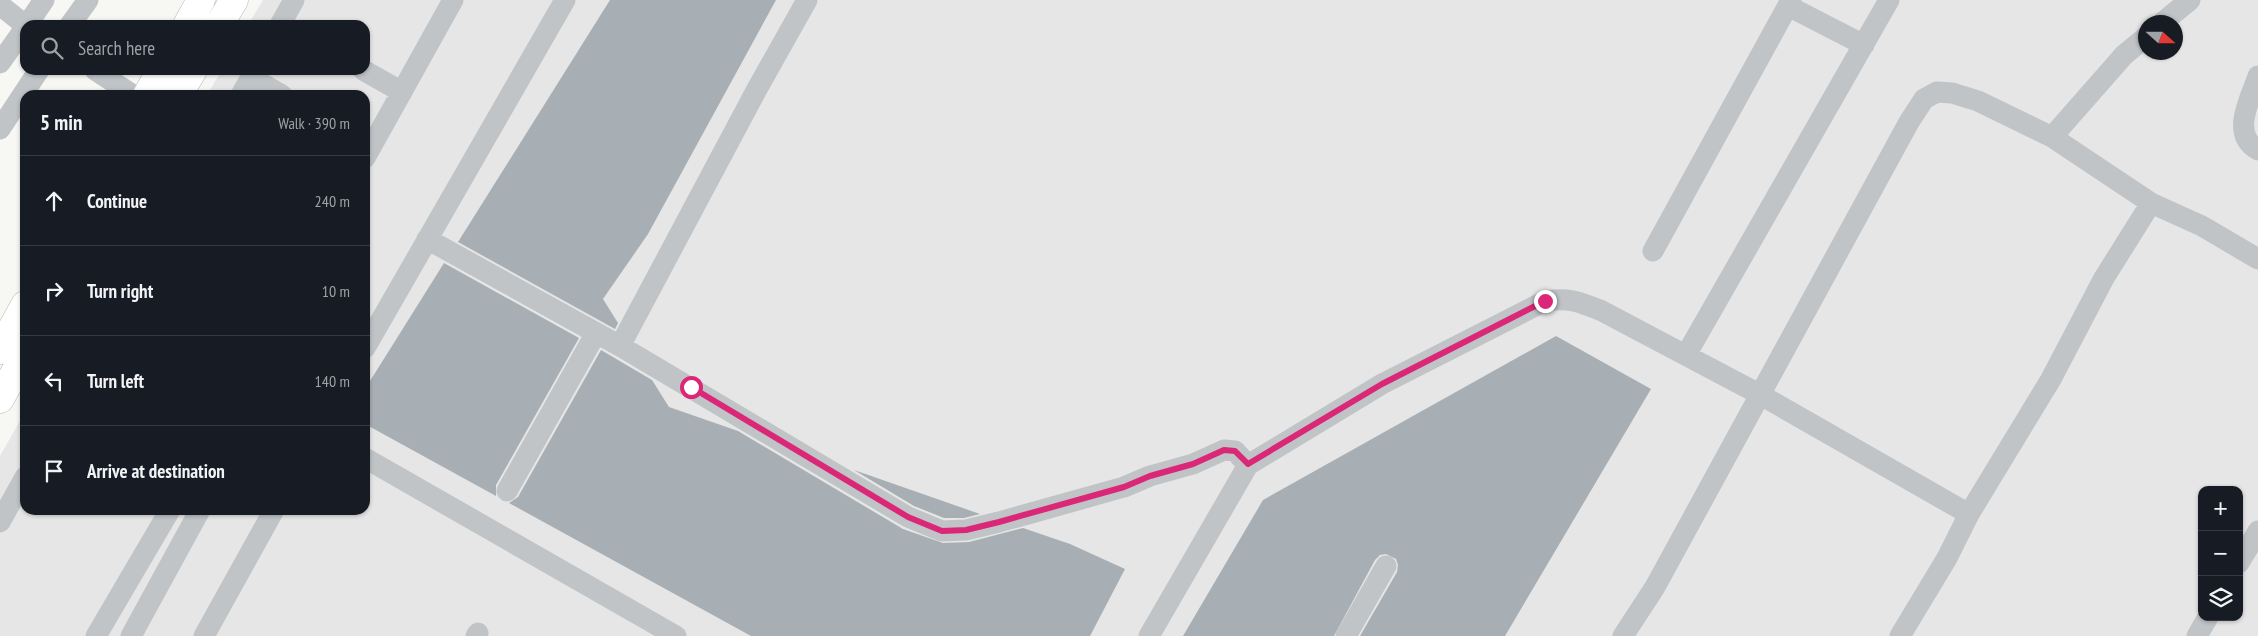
<!DOCTYPE html>
<meta charset="utf-8">
<style>
body{margin:0;font-family:"PT Sans Narrow",sans-serif;background:#242831;color:#f1f3f6}
.controls{position:absolute;right:15px;bottom:15px;display:grid;overflow:hidden;border-radius:10px;box-shadow:0 1px 4px #0004}
.controls button{width:45px;height:45px;display:grid;place-items:center;padding:0;border:0;border-bottom:1px solid #363941;background:#171b24;color:#f1f3f6;font:25px sans-serif}
.compass{position:absolute;left:2138px;top:15px;width:45px;height:45px;border-radius:50%;background:#171b24;box-shadow:0 1px 4px #0004;rotate:111deg}
.stop{position:absolute;width:15px;height:15px;margin:-11px;border:4px solid #db2777;border-radius:50%;background:#fff}
.stop.end{background:#db2777;border-color:#fff;box-shadow:0 1px 5px #0008}
.list{margin:0;padding:0;list-style:none}
h2{display:flex;justify-content:space-between;align-items:center;height:65px;margin:0;padding:0 20px;font-size:21px}
h2 small{font-size:16px;font-weight:400;color:#9ea1a6}
.list li{display:grid;grid-template-columns:32px 1fr auto;gap:15px;align-items:center;box-sizing:border-box;height:90px;padding:0 20px;border-top:1px solid #363941}
.list b{display:block;font-size:19px;white-space:nowrap}
.list em{font-size:16px;font-style:normal;color:#9ea1a6}
.icon{flex:none;width:28px;height:28px;fill:none;stroke:currentColor;stroke-width:2;stroke-linecap:round;stroke-linejoin:round}
.map{position:relative;flex:none;width:2258px;height:636px;overflow:hidden}
.search{position:absolute;background:#171b24;box-shadow:0 1px 4px #0004;left:20px;top:20px;width:350px;height:55px;display:flex;align-items:center;gap:12px;box-sizing:border-box;padding:0 18px;border-radius:15px;color:#9ea1a6;font-size:19px}
.panel{position:absolute;background:#171b24;box-shadow:0 1px 4px #0004;left:20px;top:90px;width:350px;height:425px;border-radius:15px}
.map>svg:first-child{display:block}
</style>
<div class="map">
<svg width="2258" height="636" viewBox="0 0 2258 636">
<rect width="100%" height="100%" fill="#f7f7f4"/>
<path fill="#e5e6e5" fill-rule="evenodd" d="M263 0H2258V636H0V456L25 412V510H365V95H207L222 70H365V25H248ZM2146 22H2176V52H2146ZM2202 490H2239V617H2202Z"/>
<path fill="#a8afb4" d="M610 0H776L648 234 603 299 618 323 615 329 458 242Z
M444 263 579 338 496 485V496L365 424V389Z
M1556 336 1651 389 1505 636H1360L1397 572 1398 565 1396 559 1386 554 1380 555 1375 560 1334 636H1183L1263 500Z
M601 350 652 380 669 407 738 431 903 529 943 543 969 542 1023 528 1070 544 1125 569 1090 636H751L509 503 518 497Z
M854 470 980 514 964 518H944L914 506Z"/>
<g fill="none" stroke-linecap="round" stroke-linejoin="round">
<defs>
<path id="major" d="M187 25 201 0
M219 25 234 0
M147 95 161 70
M178 95 193 70
M0 350 25 305
M0 399 25 354"/>
</defs>
<use href="#major" stroke="#b4b8bb" stroke-width="29"/>
<path stroke="#c0c4c7" stroke-width="21" d="M0 5 25 25
M1788 6 1864 45
M2163 22 2190 0
M27 25 44 0
M70 25 88 0
M280 25 294 0
M0 63 25 28
M95 70 133 95
M363 70 402 92
M2258 76C2250 100 2230 134 2258 150
M251 77 282 95
M241 95 255 70
M0 129 39 70
M2052 137 2124 55 2146 37
M365 158 453 0
M427 239 620 346 908 517 942 531 966 530 999 522 1124 487 1150 476 1193 464 1224 450 1235 451 1248 465
M1653 251 1791 0
M620 346 757 89 807 0
M365 348 565 0
M1686 355 1889 0
M365 458 676 636
M507 491 596 333
M0 522 25 477
M2239 563 2258 531
M96 636 170 510
M131 636 200 510
M204 636 274 510
M476 636 478 633
M1149 636 1248 465 1382 384 1545 301C1569 297 1580 302 1602 311L1759 394 1969 514
M1346 636 1386 566
M1623 636 1655 587 1909 122 1924 99 1937 92 1952 93 1978 101 2052 137 2151 203 2202 226 2258 259
M1900 636 1947 558 1969 514 2051 379 2104 278 2151 203
M2197 636 2208 617"/>
<use href="#major" stroke="#fff" stroke-width="28"/>
</g>
<g fill="none" stroke-linecap="round" stroke-linejoin="round">
<path stroke="#db2777" stroke-width="6" d="M691 387 908 517 942 531 966 530 999 522 1124 487 1150 476 1193 464 1224 450 1235 451 1248 464 1382 384 1545 301"/>
</g>
</svg>
<div class="controls">
<button>+</button>
<button>−</button>
<button><svg class="icon" aria-label="layers" viewBox="0 0 24 24"><path d="M12 4l9 5-9 5-9-5zM3 14l9 5 9-5"/></svg></button>
</div>
<svg class="compass" viewBox="-18 -18 36 36"><path d="M0-13l5 13h-10z" fill="#e53935"/><path d="M0 13l5-13h-10z" fill="#9ea1a6"/></svg>
<div class="stop" style="left:691px;top:387px"></div>
<div class="stop end" style="left:1545px;top:301px"></div>
<div class="search"><svg class="icon" aria-label="search" viewBox="0 0 24 24"><circle cx="10" cy="10" r="6"/><path d="M15 15l6 6"/></svg>Search here</div>
<section class="panel">
<h2>5 min<small>Walk · 390 m</small></h2>
<ul class="list">
<li><svg class="icon" aria-label="ahead" viewBox="0 0 24 24"><path d="M12 20V5M6 11l6-6 6 6"/></svg><div><b>Continue</b></div><em>240 m</em></li>
<li><svg class="icon" aria-label="right" viewBox="0 0 24 24"><path d="M7 20v-9h11M14 6l5 5-5 5"/></svg><div><b>Turn right</b></div><em>10 m</em></li>
<li><svg class="icon" aria-label="left" viewBox="0 0 24 24"><path d="M17 20v-9H6M10 6l-5 5 5 5"/></svg><div><b>Turn left</b></div><em>140 m</em></li>
<li><svg class="icon" aria-label="arrive" viewBox="0 0 24 24"><path d="M6 21V4h12l-3 4 3 4H6"/></svg><div><b>Arrive at destination</b></div></li>
</ul>
</section>
</div>
